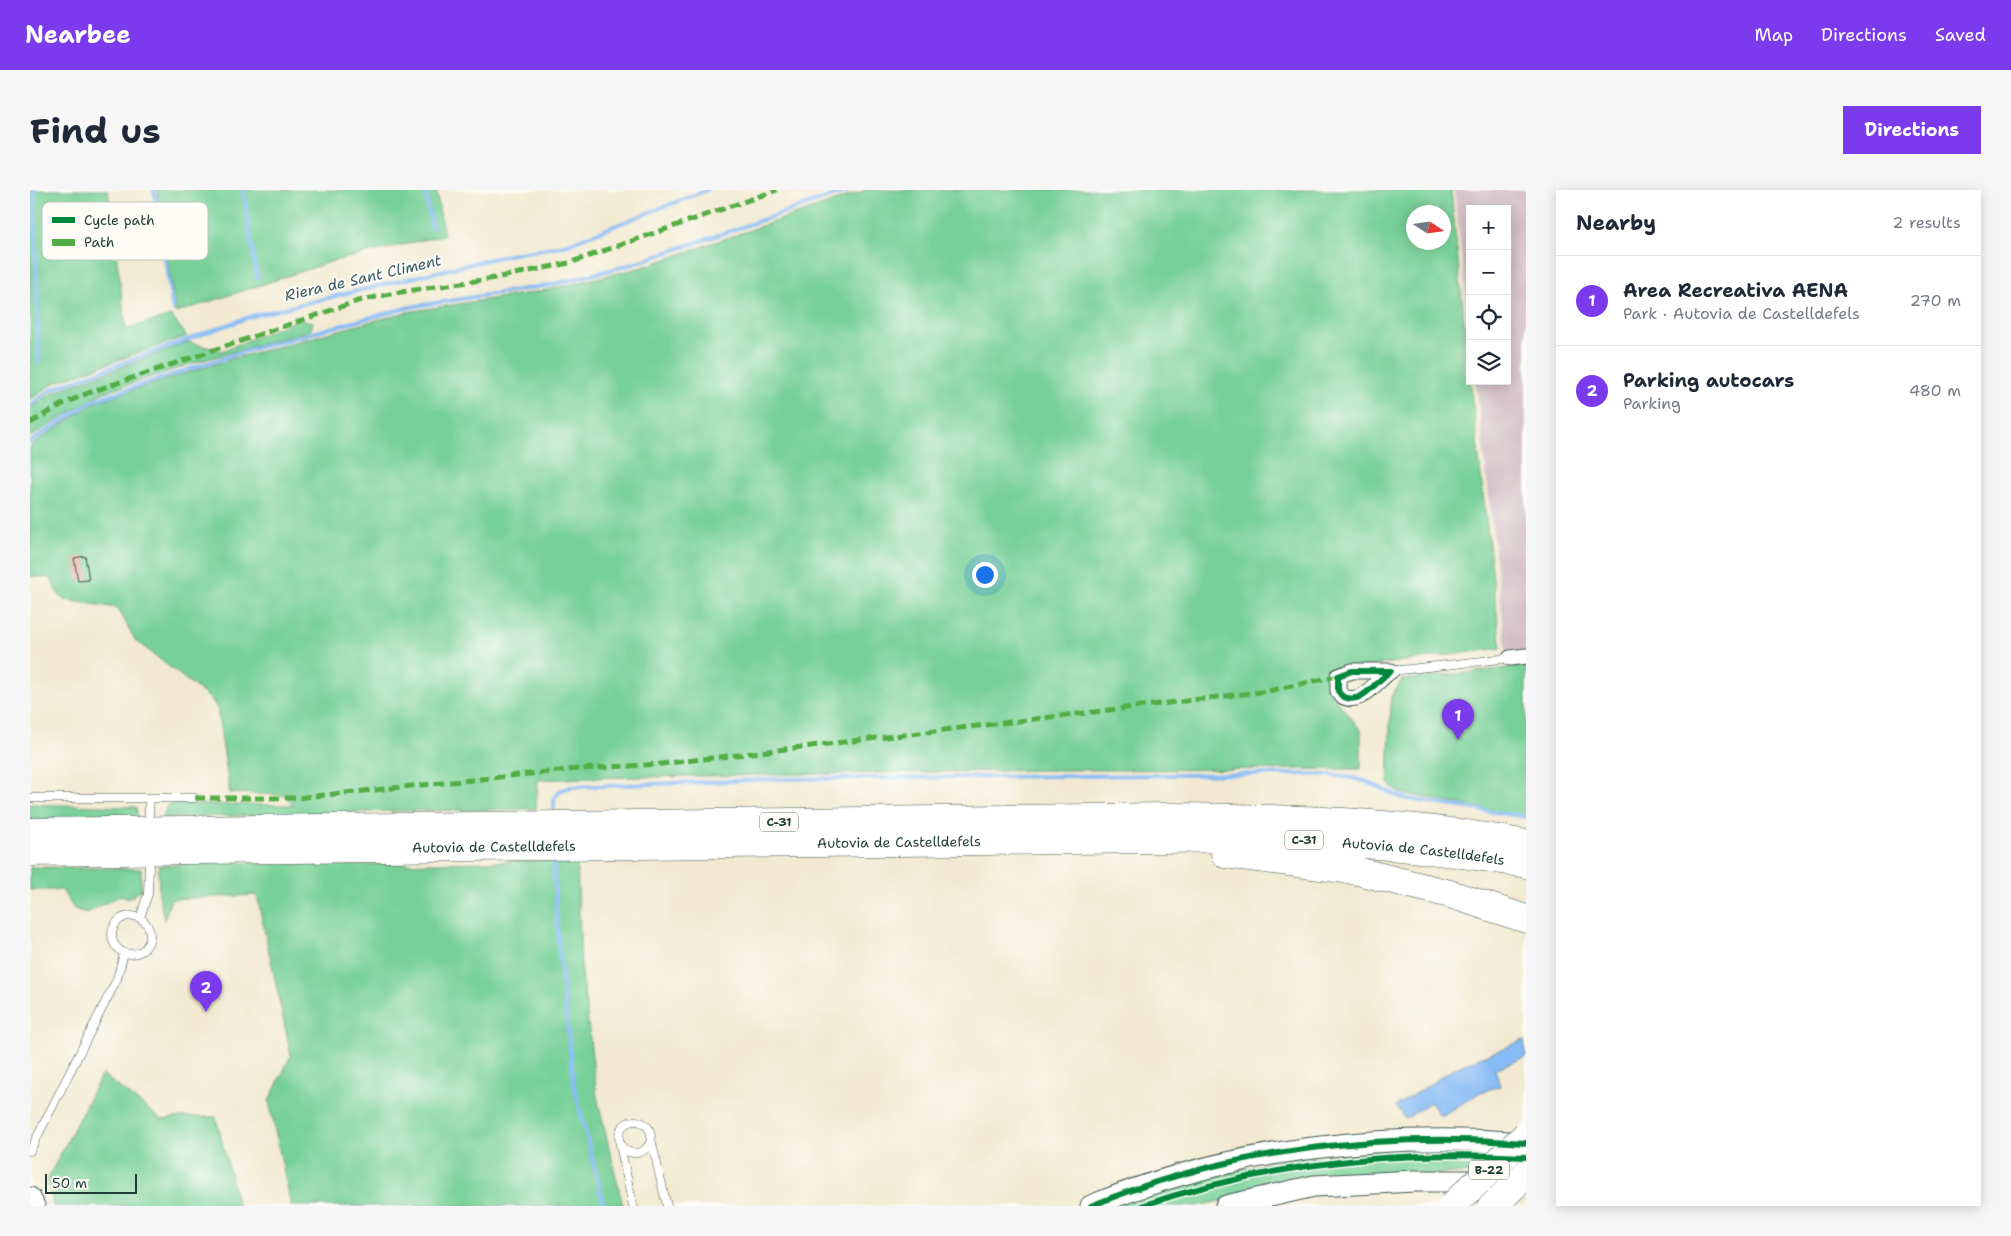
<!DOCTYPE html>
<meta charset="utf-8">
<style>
body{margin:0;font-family:"Shantell Sans",sans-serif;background:#f6f6f7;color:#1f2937}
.controls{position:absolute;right:15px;top:15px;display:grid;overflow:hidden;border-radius:0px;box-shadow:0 2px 12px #0003}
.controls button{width:45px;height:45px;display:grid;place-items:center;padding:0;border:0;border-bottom:1px solid #e0e1e3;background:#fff;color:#1f2937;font:25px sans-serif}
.compass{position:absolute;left:1376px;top:15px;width:45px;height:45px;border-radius:50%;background:#fff;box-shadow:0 2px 12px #0003;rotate:102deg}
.scale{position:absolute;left:15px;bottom:12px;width:92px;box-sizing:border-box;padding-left:5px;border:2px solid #1f3d34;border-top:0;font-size:14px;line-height:18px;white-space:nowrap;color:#1f3d34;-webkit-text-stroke:4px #fdfcf7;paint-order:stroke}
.you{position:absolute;left:954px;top:384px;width:18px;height:18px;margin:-12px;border:4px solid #fff;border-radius:50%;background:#1a73e8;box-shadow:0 0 0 8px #1a73e833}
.badge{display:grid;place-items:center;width:32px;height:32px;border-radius:50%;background:#7c3aed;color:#fff;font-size:16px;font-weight:700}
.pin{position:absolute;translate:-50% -41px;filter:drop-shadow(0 1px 2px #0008)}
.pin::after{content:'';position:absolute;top:26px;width:18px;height:15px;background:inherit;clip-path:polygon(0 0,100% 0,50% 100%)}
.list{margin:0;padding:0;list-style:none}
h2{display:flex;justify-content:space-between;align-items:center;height:65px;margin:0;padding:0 20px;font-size:21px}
h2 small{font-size:16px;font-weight:400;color:#747a83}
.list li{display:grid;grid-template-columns:32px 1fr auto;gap:15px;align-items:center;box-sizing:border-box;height:90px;padding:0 20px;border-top:1px solid #e0e1e3}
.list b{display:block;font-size:19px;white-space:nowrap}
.list p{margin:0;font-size:16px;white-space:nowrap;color:#747a83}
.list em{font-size:16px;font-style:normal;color:#747a83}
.icon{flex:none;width:28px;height:28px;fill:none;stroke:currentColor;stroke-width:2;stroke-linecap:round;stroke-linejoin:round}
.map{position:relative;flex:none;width:1496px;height:1016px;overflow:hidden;border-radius:0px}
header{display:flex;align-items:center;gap:30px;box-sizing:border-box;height:70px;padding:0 25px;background:#7c3aed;color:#fff}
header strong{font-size:24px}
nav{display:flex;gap:28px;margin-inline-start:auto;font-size:18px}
.intro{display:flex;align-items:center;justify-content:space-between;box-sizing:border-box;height:120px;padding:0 30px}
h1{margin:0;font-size:35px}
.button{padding:12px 22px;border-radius:0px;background:#7c3aed;color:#fff;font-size:18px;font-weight:700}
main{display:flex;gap:30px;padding:0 30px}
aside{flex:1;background:#fff;border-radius:0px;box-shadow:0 2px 12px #0003}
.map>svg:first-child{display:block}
</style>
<header>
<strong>Nearbee</strong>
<nav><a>Map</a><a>Directions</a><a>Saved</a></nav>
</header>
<div class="intro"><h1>Find us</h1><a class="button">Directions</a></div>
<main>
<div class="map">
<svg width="1496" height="1016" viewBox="0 0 1496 1016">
<rect width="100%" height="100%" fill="#fdfcf7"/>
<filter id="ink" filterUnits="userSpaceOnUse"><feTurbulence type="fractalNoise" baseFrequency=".02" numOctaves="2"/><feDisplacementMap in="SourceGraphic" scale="10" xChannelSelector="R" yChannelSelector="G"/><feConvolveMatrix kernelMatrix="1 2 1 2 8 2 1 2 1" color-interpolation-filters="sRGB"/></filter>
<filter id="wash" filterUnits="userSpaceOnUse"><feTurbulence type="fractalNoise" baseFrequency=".0096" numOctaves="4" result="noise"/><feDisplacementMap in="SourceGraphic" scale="20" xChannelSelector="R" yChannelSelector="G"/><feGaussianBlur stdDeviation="1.12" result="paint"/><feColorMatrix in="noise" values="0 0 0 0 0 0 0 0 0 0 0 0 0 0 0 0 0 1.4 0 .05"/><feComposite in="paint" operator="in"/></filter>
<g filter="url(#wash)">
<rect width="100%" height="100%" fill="#f2e9d0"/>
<path fill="#d2bec5" d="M1424 0H1496V476L1478 478 1446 191H1477V19H1440V138Z"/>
<path fill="#77d097" stroke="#4b8666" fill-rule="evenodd" d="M0 0H78L96 139 141 126 157 146 23 193 0 210Z
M127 0H406L414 45 300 72 146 123Z
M836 0H1421L1440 191 1471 458 1295 482 1303 506 1331 540V579L1024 580 555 588 508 590 506 619 366 621 132 628 138 614 264 615 254 605 200 603 187 518 181 509 105 450 88 418 34 410 26 401 21 388 0 386V343L2 342H0V256L65 212 205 168 377 122 512 101 613 77ZM1384 22H1414V52H1384Z
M269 129 283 132 281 140 164 173 72 203 0 247V218L24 202 158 152 192 161Z
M1496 476V627L1370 603 1358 594 1361 506 1372 490Z
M0 614 106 617 108 629 0 630Z
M547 670 551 775 567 907 593 1016H261L239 911 261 865 227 705 141 709 134 730 129 704 128 676 193 672 312 675Z
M0 677 111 679V700L98 709 91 705 57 723 44 719 32 700H0Z
M72 884 132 930 151 927H186L208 1016H23L18 988Z
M1353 958 1496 961V987L1422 983 1249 998 1167 1016H1082L1161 990 1248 971Z"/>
<path fill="#87bbf5" stroke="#537c94" d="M1494 850 1496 867 1465 879 1470 896 1451 902 1411 926 1400 912 1376 929 1366 916 1425 878Z"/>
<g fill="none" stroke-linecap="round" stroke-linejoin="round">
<path stroke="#87bbf5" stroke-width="4" d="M4 0 9 172
M124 0 143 120
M213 0 227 88
M395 0 402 38
M0 215 22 199 222 126 478 65 535 55 677 0
M0 252 64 210 222 159 380 117 520 95 600 75 820 0
M524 619V608L531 600 541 597 752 589 1241 584C1270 585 1303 582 1331 590 1348 595 1360 605 1378 609L1496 627
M523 671 529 762 544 896 574 1016"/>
</g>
<g id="blocks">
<path fill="#dfa097" d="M55 366 59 390 48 391 44 368Z"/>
</g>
</g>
<g filter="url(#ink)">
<use href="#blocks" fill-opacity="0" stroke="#3f574b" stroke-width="1"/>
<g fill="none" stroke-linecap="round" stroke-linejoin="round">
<defs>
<path id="lane" d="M1361 481 1480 468
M0 608H165
M119 608V627
M82 745a19 19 0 1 1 38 0a19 19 0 1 1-38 0Z
M110 728 118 704 119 676
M589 947a16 16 0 1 1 32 0a16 16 0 1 1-32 0Z
M621 949 637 1016
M590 955 603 1016
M0 961 87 789 94 763"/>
<path id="street" d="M1480 468 1496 466
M1322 481H1361C1345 491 1332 517 1312 506L1308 501V486Z"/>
<path id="secondary" d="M0 1008 4 1016
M1061 1016C1197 959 1350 942 1496 953
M1196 1016 1284 996 1385 991H1459"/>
<g id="highway">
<path d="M0 642 1136 627C1257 628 1377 631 1496 654"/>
<path id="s1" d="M0 662 1216 648C1310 651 1403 657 1496 674"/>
<path d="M1195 664 1323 680 1420 704 1496 729"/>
</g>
</defs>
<use href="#lane" stroke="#3f574b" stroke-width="9"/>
<use href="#street" stroke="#3f574b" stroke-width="17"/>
<use href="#secondary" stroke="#3f574b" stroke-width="23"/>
<use href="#highway" stroke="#3f574b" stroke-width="29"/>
<use href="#lane" stroke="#fff" stroke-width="8"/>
<use href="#street" stroke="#fff" stroke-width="15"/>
<use href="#secondary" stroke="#fff" stroke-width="21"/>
<use href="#highway" stroke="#fff" stroke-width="28"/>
<defs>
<path id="highway-bridge" d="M1422 1016 1496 945
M1463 1016 1496 984"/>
</defs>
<use href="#highway-bridge" stroke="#3f574b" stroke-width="29" stroke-linecap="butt"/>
<use href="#highway-bridge" stroke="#fff" stroke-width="28"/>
<path stroke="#52ad45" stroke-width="5" stroke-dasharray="10 5" stroke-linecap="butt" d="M0 233 33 214 58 203 328 111 365 103 465 88 539 73 747 0
M165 608H266L548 579 631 574 1238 501 1308 486"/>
<defs>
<path id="cycleway" d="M1322 481H1361C1345 491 1332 517 1312 506L1308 501V486Z
M1061 1016C1197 959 1350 942 1496 953
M1111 1016C1235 974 1366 960 1496 967"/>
</defs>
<use href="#cycleway" stroke="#fdfcf7" stroke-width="9"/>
<use href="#cycleway" stroke="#00873e" stroke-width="6"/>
</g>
</g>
<g text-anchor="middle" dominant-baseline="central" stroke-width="4" stroke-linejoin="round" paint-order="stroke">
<g fill="#fdfcf7" stroke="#62766e" stroke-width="1">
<rect x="730" y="622.5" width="38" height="19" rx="4"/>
<rect x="1255" y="640.5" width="38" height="19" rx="4"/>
<rect x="1439" y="970.5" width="40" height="19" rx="4"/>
</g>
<g font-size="12" font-weight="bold" fill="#1f3d34">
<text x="749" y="632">C-31</text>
<text x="1274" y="650">C-31</text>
<text x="1459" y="980">B-22</text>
</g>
<g font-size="14" fill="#1f3d34" stroke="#fdfcf7">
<text stroke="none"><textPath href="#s1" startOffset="869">Autovia de Castelldefels</textPath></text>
<text stroke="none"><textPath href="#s1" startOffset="464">Autovia de Castelldefels</textPath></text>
<text stroke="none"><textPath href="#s1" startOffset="1394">Autovia de Castelldefels</textPath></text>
</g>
<g font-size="15" font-style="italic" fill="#395c64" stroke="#fdfcf7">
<text transform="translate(333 88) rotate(-13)">Riera de Sant Climent</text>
</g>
</g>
<rect x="12" y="12" width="166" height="58" rx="8" fill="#fdfcf7" stroke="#bac3bc" stroke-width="1"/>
<rect x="22" y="27" width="23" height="6" fill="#00873e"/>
<rect x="22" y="49" width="23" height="7" fill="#52ad45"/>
<g font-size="14" fill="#1f3d34">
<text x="54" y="35">Cycle path</text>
<text x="54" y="57">Path</text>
</g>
</svg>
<div class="controls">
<button>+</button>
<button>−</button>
<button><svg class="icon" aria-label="locate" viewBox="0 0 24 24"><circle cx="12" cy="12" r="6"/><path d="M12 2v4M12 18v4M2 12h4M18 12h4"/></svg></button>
<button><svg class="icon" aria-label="layers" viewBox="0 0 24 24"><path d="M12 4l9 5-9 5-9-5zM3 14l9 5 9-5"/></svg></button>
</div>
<svg class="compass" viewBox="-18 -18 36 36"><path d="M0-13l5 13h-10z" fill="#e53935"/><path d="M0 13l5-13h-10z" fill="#747a83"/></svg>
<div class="scale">50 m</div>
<div class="you"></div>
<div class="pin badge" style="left:1428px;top:550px">1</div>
<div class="pin badge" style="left:176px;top:822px">2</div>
</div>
<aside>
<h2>Nearby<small>2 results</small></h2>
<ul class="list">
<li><span class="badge">1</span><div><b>Area Recreativa AENA</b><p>Park · Autovia de Castelldefels</p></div><em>270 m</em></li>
<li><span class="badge">2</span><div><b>Parking autocars</b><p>Parking</p></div><em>480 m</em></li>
</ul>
</aside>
</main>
